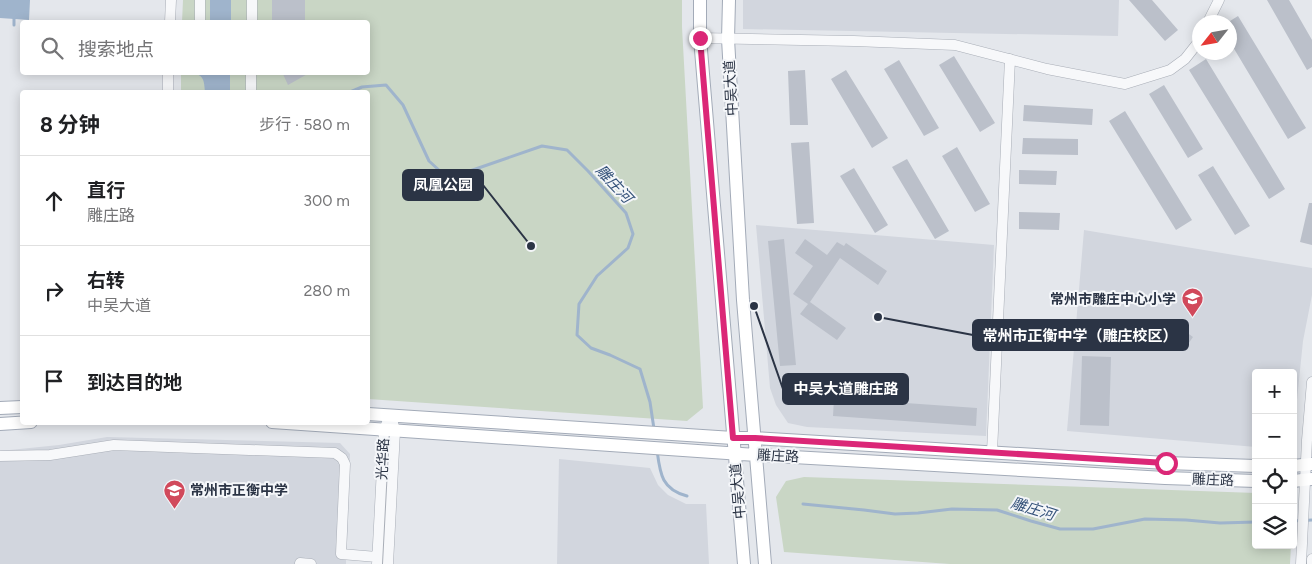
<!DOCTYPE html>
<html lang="zh">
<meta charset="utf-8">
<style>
body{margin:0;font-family:Figtree,"Noto Sans SC",sans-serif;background:#f2f2f2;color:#202124}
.controls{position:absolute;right:15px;bottom:15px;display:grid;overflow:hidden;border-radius:5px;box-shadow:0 2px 12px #0003}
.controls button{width:45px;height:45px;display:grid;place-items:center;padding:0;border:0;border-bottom:1px solid #e0e0e0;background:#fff;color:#202124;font:25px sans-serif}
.compass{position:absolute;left:1192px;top:15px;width:45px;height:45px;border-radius:50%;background:#fff;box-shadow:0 2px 12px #0003;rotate:239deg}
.stop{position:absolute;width:15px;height:15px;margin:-11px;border:4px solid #db2777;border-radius:50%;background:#fff}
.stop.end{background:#db2777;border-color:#fff;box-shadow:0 1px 5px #0008}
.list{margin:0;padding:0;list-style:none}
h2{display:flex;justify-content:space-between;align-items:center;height:65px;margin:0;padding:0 20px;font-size:21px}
h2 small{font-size:16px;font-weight:400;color:#757577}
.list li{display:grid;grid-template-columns:32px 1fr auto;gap:15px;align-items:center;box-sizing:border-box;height:90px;padding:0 20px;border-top:1px solid #e0e0e0}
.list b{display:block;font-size:19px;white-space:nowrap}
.list p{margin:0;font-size:16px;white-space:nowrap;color:#757577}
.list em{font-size:16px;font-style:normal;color:#757577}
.icon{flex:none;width:28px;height:28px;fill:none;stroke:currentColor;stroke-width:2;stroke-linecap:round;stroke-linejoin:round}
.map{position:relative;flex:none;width:1312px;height:564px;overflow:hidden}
.search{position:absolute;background:#fff;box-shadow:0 2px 12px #0003;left:20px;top:20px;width:350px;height:55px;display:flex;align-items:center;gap:12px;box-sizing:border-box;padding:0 18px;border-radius:5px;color:#757577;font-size:19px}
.panel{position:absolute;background:#fff;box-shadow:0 2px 12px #0003;left:20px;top:90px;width:350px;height:335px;border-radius:5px}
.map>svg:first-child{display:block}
</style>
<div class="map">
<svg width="1312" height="564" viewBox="0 0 1312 564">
<rect width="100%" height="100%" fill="#e4e7ec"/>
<path fill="#d2d6de" d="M743 0H1119L1118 36 743 29Z
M756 225 994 245 986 436 807 427 788 423 776 405 770 388Z
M1084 230 1312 268V295L1303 341 1293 439V373H1256V447L1067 431Z
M107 437 340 443 350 454 346 564H0V451L59 445Z
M559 459 650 468 658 485 668 495 686 504H706L709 564H557Z"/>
<path fill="#c9d6c5" d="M183 0H682V27L703 408 687 421 368 399V92H181V73L368 72V22H182Z
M804 477 1256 493V545H1291L1290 564H950L784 552 776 497 786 481Z"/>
<path fill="#9fb4cc" d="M0 0H30L29 20 0 18Z
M210 0H231V22H210Z
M190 73H230V92H205C204 80 204 74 190 73Z"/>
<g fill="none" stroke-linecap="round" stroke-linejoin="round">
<path stroke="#9fb4cc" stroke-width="3" d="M14 25V16
M350 92 362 87 386 85 403 105 429 161 441 172 464 173 542 146 567 150 588 171 626 213 633 234 628 248 597 276 579 304 577 335 591 348 610 355 640 369 650 402 654 429
M657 450C660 473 661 489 687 496
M803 504 864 510 895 514 918 513 952 509 997 510 1031 521 1060 529H1093L1145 519 1186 520 1220 523 1256 522
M1293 521 1312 520"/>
</g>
<path fill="#bbc0ca" d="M272 0H305V22H272Z
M1129 0H1152L1178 30 1165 41Z
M1267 0H1289L1312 40V67L1307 70Z
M1238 16 1306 128 1288 139 1230 42V21Z
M954 56 995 123 980 132 939 65Z
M1206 59 1285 189 1269 199 1189 70Z
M899 60 939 128 924 136 884 69Z
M805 70 808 125H790L788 71Z
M846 70 888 138 872 148 831 79Z
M282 72H311L288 85Z
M1164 85 1203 149 1188 158 1149 94Z
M1024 105 1093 109 1092 125 1023 121Z
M1125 111 1192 220 1176 230 1109 121Z
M1023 138 1078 139V155L1022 154Z
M809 142 814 223 797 224 791 143Z
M957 147 990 204 975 212 942 156Z
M907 159 949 231 935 239 892 167Z
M1213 166 1250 226 1235 235 1198 175Z
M854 168 888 225 875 233 840 176Z
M1019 170 1057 171 1056 185 1019 184Z
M1309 203H1312V245L1300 242Z
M1019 212 1060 213 1059 230 1019 229Z
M784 239 796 365 780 366 768 241Z
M805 239 827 255 837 242 844 246 846 243 887 271 878 285 840 258 810 302 846 328 837 340 800 314 808 304 793 294 813 266 795 253Z
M1128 320 1139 328 1144 322 1156 330 1161 324 1171 331 1175 324 1193 337 1184 350 1169 339 1164 345 1154 337 1149 344 1138 337 1134 342 1119 332Z
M1082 356 1111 357 1109 426 1080 425Z
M834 398 977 408 976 426 833 416Z"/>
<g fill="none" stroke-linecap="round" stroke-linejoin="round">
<defs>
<path id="minor" d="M170 22 171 0
M200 22V0
M252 22V0
M1208 22 1219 0
M700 38 854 41 955 45 1047 69 1125 84 1170 70 1185 59 1200 40
M168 92V72
M251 92V72
M992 452 1010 59
M0 456 50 455 114 445 335 453 342 458 345 464 341 554 377 557
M300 563 311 564
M377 564 384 430 390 415
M388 564 395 431 393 423
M1301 564 1307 440 1312 382
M1312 564V559"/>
<path id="major" d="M700 0V38L744 564
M729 0 728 39 743 300 765 564
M0 408 22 407
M368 414 733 438H755L1166 463 1256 466
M272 422 756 455 1165 478 1256 481
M0 424 31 422
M1293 466 1312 464
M1293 481 1312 479"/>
</defs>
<use href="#minor" stroke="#a9aeb7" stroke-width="11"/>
<use href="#major" stroke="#a3abb8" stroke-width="14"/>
<use href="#minor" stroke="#f7f8fa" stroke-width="10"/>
<use href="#major" stroke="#fff" stroke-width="12"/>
</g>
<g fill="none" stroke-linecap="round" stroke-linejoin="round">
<path stroke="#db2777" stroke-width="6" d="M700 38 733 438H755L1166 463"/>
</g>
<defs>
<symbol id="school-pin" viewBox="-11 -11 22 30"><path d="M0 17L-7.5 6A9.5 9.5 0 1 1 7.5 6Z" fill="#d1495b" stroke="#f4f6f9"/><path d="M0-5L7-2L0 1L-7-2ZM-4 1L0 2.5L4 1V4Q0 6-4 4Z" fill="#fff"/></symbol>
</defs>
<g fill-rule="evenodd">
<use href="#school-pin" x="1180" y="286" width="25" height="34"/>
<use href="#school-pin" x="162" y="478" width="25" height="34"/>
</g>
<g text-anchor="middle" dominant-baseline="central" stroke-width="4" stroke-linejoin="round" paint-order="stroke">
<g font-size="14" fill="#2b3445" stroke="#f4f6f9">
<text transform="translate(731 88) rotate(-93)">中吴大道</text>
<text transform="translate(778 456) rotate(3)">雕庄路</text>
<text transform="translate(383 459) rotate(-87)">光华路</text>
<text transform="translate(1213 480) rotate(2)">雕庄路</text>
<text transform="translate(738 491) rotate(-95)">中吴大道</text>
</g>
<g font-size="14" font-weight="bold" fill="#2b3445" stroke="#f4f6f9" text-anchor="end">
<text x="1176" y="299">常州市雕庄中心小学</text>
<text x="190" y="490" text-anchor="start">常州市正衡中学</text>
</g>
<g font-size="15" font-style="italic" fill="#34527a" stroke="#f4f6f9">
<text transform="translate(614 184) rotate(47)">雕庄河</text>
<text transform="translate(1033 509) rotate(17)">雕庄河</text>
</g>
</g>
<path fill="none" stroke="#2b3445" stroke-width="2" d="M531 246L483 185M878 317L973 335M754 306L783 389"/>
<g fill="#2b3445" stroke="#f4f6f9" stroke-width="2">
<circle cx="531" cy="246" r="5"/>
<circle cx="878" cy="317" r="5"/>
<circle cx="754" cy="306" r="5"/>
</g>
<g fill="#2b3445" stroke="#2b3445" stroke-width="2">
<rect x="403" y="170" width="80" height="30" rx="5"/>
<rect x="973" y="320" width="215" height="30" rx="5"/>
<rect x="783" y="374" width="125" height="30" rx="5"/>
</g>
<g font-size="15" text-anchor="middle" font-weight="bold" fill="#fff">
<text x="443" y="190">凤凰公园</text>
<text x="1080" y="341">常州市正衡中学（雕庄校区）</text>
<text x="846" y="394">中吴大道雕庄路</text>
</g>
</svg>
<div class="controls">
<button>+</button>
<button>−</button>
<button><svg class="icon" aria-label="locate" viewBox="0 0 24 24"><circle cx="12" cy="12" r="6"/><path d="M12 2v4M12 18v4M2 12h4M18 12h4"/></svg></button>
<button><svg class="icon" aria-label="layers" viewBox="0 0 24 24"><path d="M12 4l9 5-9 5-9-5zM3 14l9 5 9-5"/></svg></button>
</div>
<svg class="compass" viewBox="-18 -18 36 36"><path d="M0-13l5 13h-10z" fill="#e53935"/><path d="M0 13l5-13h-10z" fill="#757577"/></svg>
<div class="stop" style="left:1166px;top:463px"></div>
<div class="stop end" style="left:700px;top:38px"></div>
<div class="search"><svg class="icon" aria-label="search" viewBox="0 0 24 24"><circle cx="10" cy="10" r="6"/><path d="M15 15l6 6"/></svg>搜索地点</div>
<section class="panel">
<h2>8 分钟<small>步行 · 580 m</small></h2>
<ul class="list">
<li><svg class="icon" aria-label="ahead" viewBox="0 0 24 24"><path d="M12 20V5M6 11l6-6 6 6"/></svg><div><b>直行</b><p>雕庄路</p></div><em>300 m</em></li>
<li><svg class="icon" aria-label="right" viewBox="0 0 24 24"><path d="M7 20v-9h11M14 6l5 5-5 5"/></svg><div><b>右转</b><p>中吴大道</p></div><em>280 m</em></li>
<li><svg class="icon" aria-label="arrive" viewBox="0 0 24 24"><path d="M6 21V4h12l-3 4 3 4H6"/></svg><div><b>到达目的地</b></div></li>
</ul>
</section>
</div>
